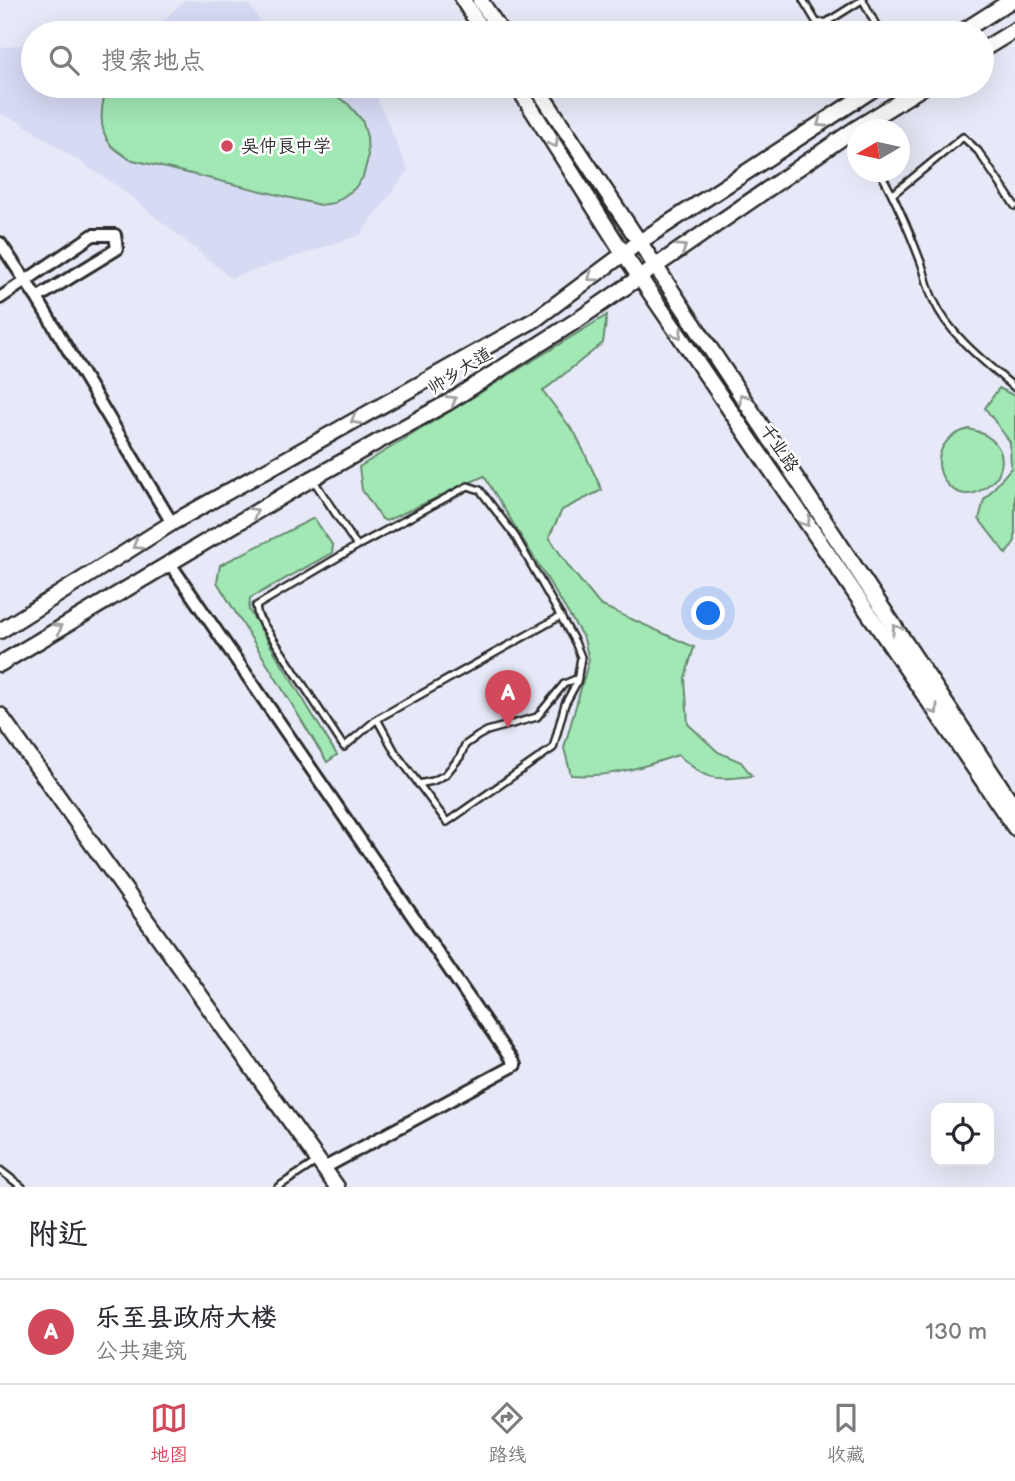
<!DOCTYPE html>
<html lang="zh">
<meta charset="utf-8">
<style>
body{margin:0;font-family:"Balsamiq Sans","LXGW WenKai TC",sans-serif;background:#f2f2f3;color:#2b2b33}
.controls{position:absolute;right:21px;bottom:21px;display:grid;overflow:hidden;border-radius:14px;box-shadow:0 7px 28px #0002}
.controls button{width:63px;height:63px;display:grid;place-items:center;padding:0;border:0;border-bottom:2px solid #e1e1e2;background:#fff;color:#2b2b33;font:35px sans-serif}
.compass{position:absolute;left:847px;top:119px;width:63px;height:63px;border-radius:50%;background:#fff;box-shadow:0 7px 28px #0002;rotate:261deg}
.you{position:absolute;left:709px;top:614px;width:24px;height:24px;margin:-18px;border:5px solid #fff;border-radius:50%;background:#1a73e8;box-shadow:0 0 0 10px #1a73e833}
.badge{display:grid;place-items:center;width:46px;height:46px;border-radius:50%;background:#d1495b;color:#fff;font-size:23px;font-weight:700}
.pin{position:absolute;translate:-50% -58px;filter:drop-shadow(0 2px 4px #0008)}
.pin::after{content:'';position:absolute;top:37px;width:24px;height:21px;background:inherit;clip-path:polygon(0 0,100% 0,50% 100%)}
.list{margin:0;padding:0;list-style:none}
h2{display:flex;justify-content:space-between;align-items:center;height:91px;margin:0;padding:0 28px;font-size:30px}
h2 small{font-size:23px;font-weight:400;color:#7c7c81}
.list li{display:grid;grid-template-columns:46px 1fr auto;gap:21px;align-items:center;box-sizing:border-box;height:105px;padding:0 28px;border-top:2px solid #e1e1e2}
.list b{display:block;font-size:26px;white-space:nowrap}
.list p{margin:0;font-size:23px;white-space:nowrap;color:#7c7c81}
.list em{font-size:23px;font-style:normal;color:#7c7c81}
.icon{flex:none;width:38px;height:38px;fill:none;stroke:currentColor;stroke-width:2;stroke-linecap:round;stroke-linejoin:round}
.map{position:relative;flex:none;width:1015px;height:1187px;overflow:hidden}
.search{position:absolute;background:#fff;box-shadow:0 7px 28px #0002;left:21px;right:21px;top:21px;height:77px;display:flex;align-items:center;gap:18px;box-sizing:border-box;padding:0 24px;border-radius:38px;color:#7c7c81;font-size:26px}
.sheet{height:196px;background:#fff}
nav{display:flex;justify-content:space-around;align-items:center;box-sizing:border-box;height:98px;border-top:2px solid #e1e1e2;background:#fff;font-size:19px;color:#7c7c81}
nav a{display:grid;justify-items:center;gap:4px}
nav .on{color:#d1495b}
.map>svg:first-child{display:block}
</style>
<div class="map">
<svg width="1015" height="1187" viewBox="0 0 1015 1187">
<rect width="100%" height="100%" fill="#e7e9f8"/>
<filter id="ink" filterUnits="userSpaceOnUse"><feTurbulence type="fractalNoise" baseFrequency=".0143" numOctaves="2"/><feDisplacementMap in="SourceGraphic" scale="14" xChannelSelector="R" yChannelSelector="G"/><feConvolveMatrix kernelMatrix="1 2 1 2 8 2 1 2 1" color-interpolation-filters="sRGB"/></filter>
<g filter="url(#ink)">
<path fill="#d6daf3" d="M185 0 249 5 268 33H95L161 23Z
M33 43V86H372L408 170 360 235 231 278 120 188 20 122 0 114V48Z"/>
<path fill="#a1e8b4" stroke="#668a70" stroke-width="2" d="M108 86H280L339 98 348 104 362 120 367 137 368 158 363 177 354 189 334 203 320 205 129 159C123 154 115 150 111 145 97 129 101 103 108 86Z
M607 315 603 343 543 391 576 435 602 490 562 510 549 537 569 567 600 605 694 647 685 678 688 724 718 752 741 762 752 776C711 780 710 782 678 755 643 767 609 778 571 775L564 748 589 660 584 639 484 476 386 521 382 519 362 490 359 467Z
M999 388 1015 396V541L1006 554 979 519 984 500 1011 468 1010 442 985 408Z
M969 429C991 434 1010 450 998 475 995 480 991 483 987 486 948 518 911 444 969 429Z
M314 518 333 546 332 553 250 598 249 610 337 755 327 762 217 582 220 565Z"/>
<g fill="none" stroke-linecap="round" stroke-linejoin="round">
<defs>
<path id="lane" d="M803 0 817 23 827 22 862 0
M863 0 880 33
M880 172C897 201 910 233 922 265 926 277 928 290 934 301 950 336 987 364 1015 388
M893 194 963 137 978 151 1015 206
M314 481 357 546 468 486 480 490 515 536 575 642 581 657 577 682 565 704 553 748 447 822 395 752 377 719 344 747 258 616 256 606 357 546
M377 719 561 616
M418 784 433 781 445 775 460 757 465 745 478 736 487 731 537 717 564 684 578 678
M0 1170 22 1187
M278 1187 316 1162"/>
<path id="street" d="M0 243 37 298 172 523
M0 298 93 235H115L117 249 37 298
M169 562 515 1065 324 1168"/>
<path id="secondary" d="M463 0 484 33
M480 0 502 33
M960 33 1012 0
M982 50 1015 30
M517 86 623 253 1015 828
M536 86 1015 808
M0 631 172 523 536 319 638 243 878 86
M0 664 313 478 447 403 579 319 855 129 925 86
M0 715 337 1187"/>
</defs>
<use href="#lane" stroke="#2b2b2b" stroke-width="10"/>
<use href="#street" stroke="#2b2b2b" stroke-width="16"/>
<use href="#secondary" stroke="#2b2b2b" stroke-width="19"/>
<use href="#lane" stroke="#fff" stroke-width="5"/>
<use href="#street" stroke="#fff" stroke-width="10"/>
<use href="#secondary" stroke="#fff" stroke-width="14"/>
</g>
<defs><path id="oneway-chevron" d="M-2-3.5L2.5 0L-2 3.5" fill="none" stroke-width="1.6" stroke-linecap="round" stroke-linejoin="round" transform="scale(1.75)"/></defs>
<g stroke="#a0a0a0">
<use href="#oneway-chevron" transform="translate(821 123) rotate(147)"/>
<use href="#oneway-chevron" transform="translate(554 143) rotate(58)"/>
<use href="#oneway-chevron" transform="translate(682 248) rotate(-34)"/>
<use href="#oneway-chevron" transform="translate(592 277) rotate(143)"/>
<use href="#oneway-chevron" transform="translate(678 334) rotate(56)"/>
<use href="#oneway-chevron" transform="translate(743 398) rotate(-124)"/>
<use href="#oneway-chevron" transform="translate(452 400) rotate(-32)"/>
<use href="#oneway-chevron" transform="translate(355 420) rotate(151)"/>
<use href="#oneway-chevron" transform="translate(254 512) rotate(-30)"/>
<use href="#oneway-chevron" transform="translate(806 522) rotate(56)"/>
<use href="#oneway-chevron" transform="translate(137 545) rotate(148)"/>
<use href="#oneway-chevron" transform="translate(58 628) rotate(-31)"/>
<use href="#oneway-chevron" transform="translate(896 629) rotate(-124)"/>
<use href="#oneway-chevron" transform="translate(934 710) rotate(56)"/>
</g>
</g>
<circle fill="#d1495b" stroke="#fff" stroke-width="2.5" cx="227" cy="146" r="7"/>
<g text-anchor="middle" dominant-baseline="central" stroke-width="5" stroke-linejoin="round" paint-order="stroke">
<g font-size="18" fill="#2b2b2b" stroke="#fff" text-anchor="start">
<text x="241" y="146">吴仲良中学</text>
</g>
<g font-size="18" fill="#2b2b2b" stroke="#fff">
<text transform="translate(460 371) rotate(-32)">帅乡大道</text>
<text transform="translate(779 448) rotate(56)">千业路</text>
</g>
</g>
</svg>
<div class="controls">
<button><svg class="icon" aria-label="locate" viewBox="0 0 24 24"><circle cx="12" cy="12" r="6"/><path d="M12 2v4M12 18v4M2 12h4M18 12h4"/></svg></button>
</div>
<svg class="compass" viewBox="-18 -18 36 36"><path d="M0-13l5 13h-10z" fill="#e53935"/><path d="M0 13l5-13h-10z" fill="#7c7c81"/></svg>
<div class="you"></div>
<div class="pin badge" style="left:508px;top:728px">A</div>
<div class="search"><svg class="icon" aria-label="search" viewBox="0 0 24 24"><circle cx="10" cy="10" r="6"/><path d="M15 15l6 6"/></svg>搜索地点</div>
</div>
<section class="sheet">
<h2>附近<small></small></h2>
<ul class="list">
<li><span class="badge">A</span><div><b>乐至县政府大楼</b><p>公共建筑</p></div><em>130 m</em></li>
</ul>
</section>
<nav>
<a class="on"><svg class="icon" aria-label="map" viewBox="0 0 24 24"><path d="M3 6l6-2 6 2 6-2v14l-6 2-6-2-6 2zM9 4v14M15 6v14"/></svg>地图</a>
<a><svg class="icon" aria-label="directions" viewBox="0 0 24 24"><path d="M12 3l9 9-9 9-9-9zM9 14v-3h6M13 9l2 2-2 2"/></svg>路线</a>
<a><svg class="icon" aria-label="saved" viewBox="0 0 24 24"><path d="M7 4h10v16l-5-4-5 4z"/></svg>收藏</a>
</nav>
